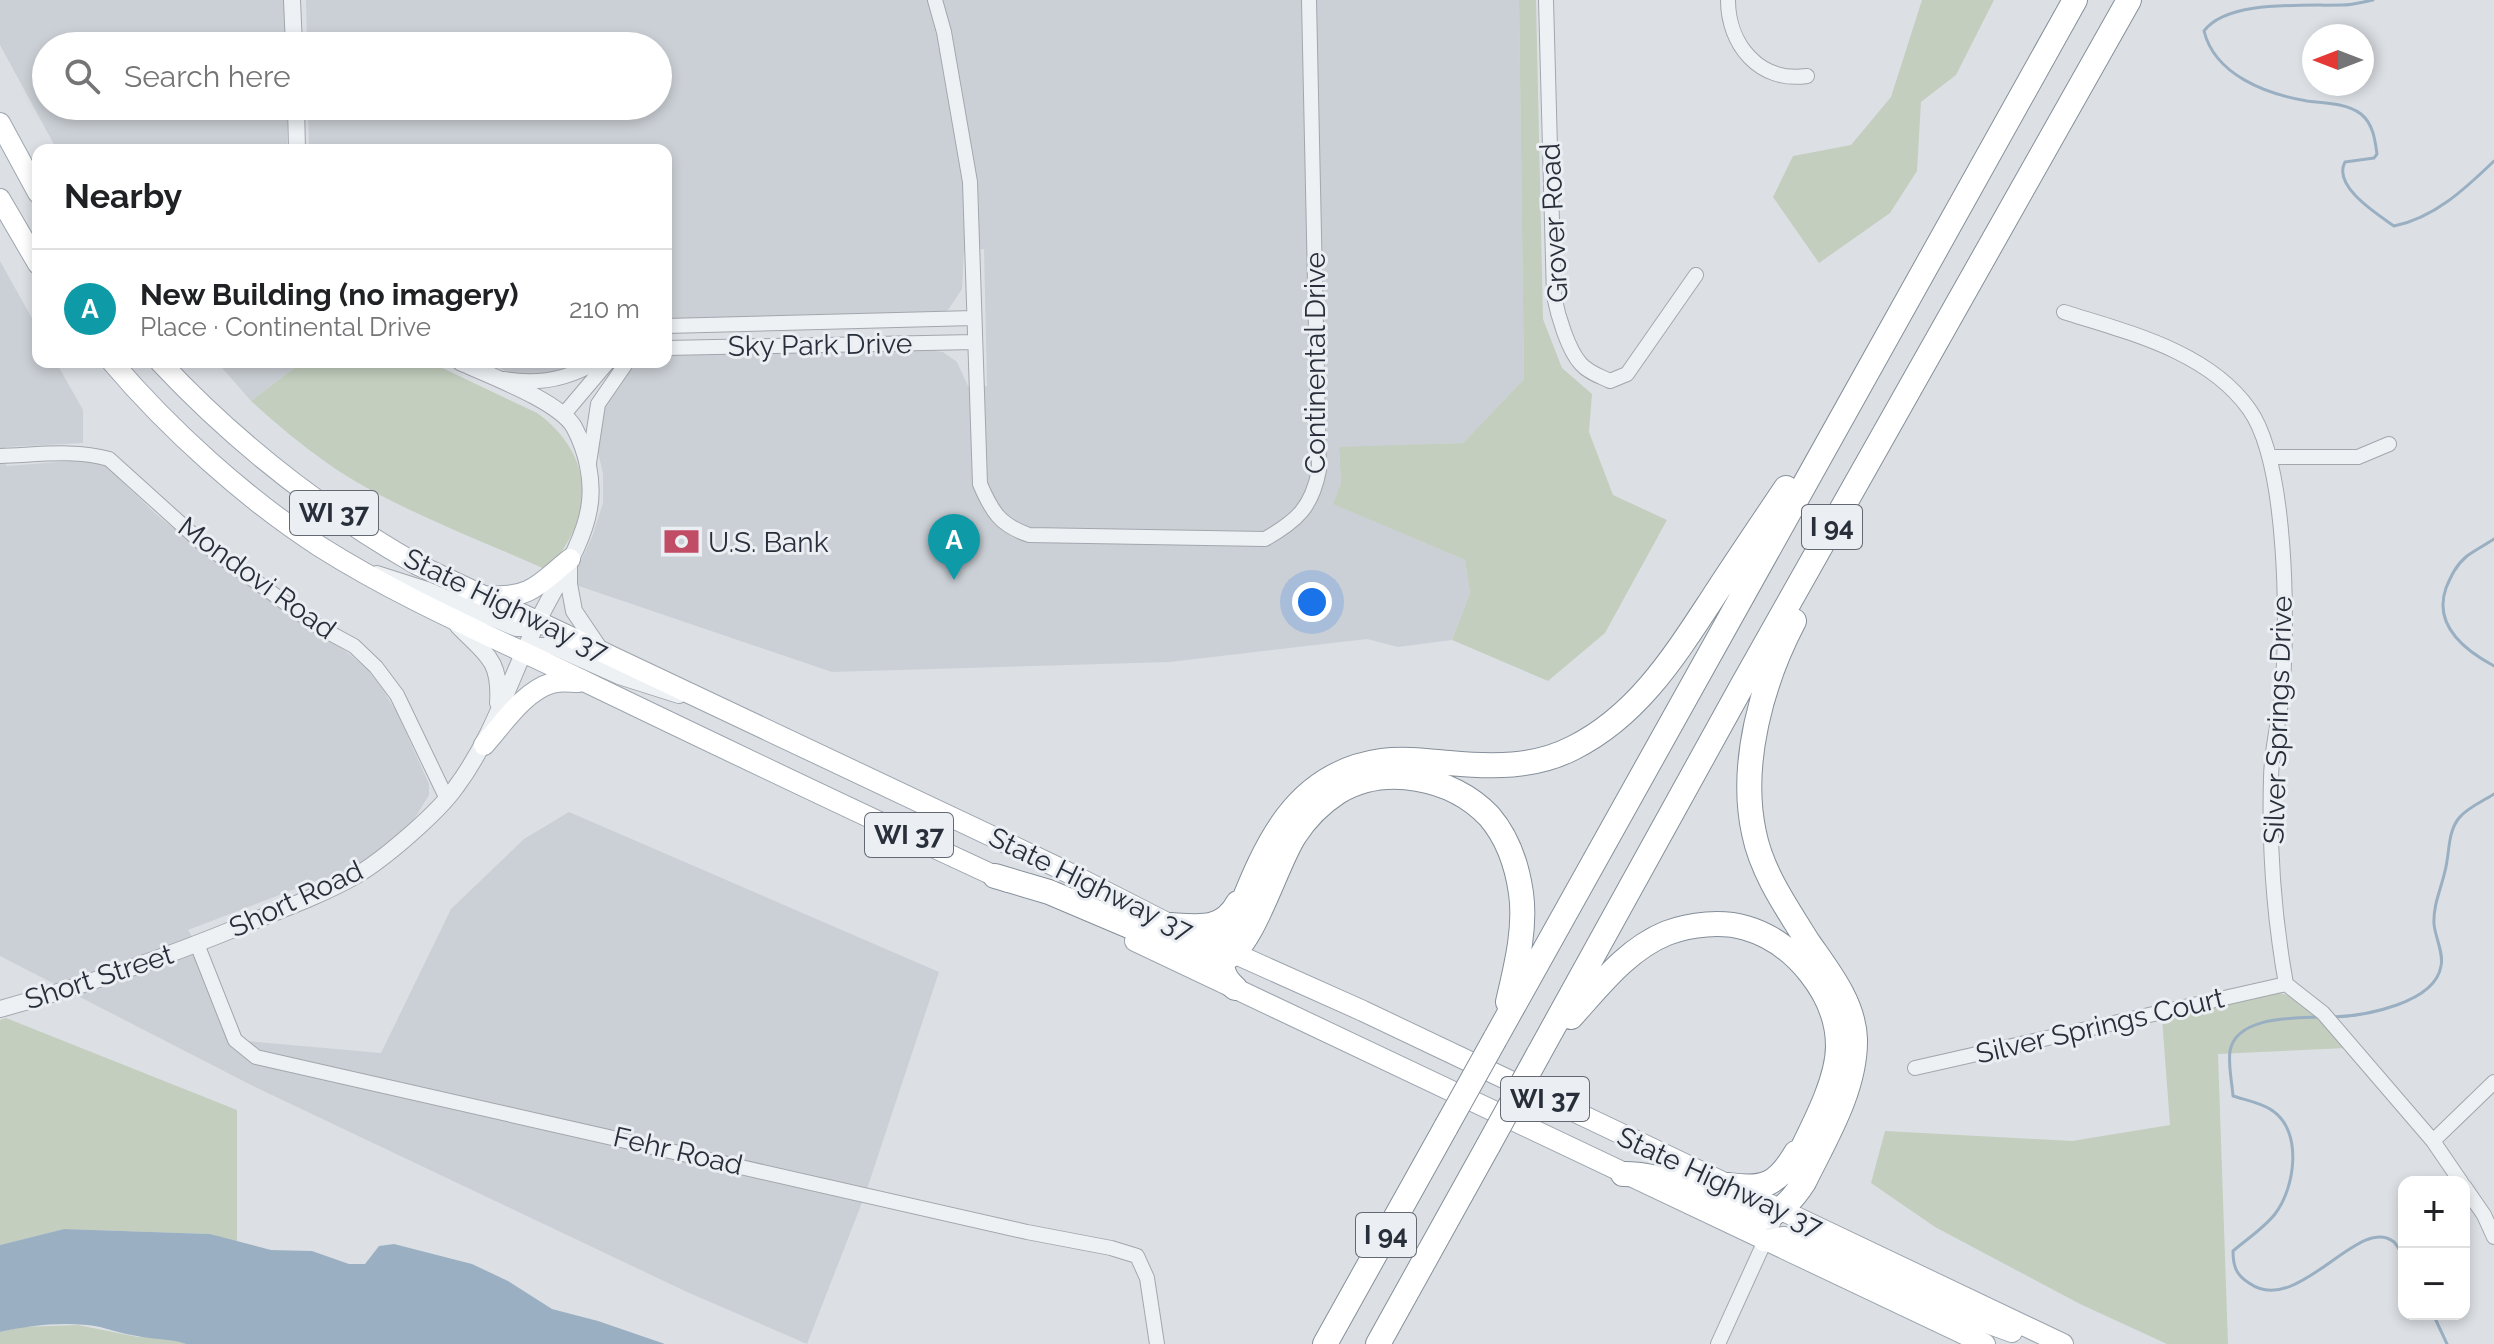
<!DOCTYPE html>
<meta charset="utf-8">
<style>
body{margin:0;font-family:Raleway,sans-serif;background:#f6f6f6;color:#202124}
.controls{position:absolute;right:24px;bottom:24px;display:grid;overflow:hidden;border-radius:16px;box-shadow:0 4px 12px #0003}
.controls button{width:72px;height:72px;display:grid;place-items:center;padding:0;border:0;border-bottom:2px solid #e0e0e0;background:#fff;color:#202124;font:40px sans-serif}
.compass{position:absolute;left:2302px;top:24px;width:72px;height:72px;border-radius:50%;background:#fff;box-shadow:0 4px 12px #0003;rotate:270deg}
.you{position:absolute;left:1312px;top:602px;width:28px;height:28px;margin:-20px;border:6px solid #fff;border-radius:50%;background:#1a73e8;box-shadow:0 0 0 12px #1a73e833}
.badge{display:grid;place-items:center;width:52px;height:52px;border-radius:50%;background:#c04c65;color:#fff;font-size:26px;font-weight:700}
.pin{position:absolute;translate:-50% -66px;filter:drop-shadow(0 2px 4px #0008)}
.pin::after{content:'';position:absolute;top:42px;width:28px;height:24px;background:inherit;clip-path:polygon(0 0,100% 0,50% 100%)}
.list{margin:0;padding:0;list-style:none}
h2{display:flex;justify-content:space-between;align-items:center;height:104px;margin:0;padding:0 32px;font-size:34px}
h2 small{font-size:26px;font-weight:400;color:#757577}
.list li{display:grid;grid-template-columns:52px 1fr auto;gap:24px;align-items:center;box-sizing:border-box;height:120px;padding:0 32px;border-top:2px solid #e0e0e0}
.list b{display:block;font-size:30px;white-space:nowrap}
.list p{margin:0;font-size:26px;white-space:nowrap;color:#757577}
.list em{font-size:26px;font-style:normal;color:#757577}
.icon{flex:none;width:44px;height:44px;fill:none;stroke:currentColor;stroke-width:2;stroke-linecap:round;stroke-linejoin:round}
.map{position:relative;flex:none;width:2494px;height:1344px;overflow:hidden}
.search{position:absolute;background:#fff;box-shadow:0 4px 12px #0003;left:32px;top:32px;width:640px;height:88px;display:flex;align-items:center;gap:20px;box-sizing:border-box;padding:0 28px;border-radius:44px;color:#757577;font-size:30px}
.panel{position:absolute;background:#fff;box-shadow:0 4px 12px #0003;left:32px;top:144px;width:640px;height:224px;border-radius:16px}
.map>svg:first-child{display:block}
</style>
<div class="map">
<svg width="2494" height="1344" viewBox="0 0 2494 1344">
<rect width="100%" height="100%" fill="#dce0e5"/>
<path fill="#cbd0d6" d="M0 0H284L286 46H46V106H287V150H57L0 45Z
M306 0H1519L1524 379 1463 443 1339 448 1341 483 1334 504 1465 560 1470 593 1452 640 1398 647 1367 639 1170 662 832 672 570 583 592 537 603 503V474L596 443 598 420 608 394 623 375 642 362H666V354L922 349 943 352 957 362 968 386H987L984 249 964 251 962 289 948 310 939 314 666 319V150H309L308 106H658V46H307Z
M0 261 38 329V362H56L83 410V443L6 447V466L84 460 105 465 156 514 211 559 348 653 367 669 382 688 397 713 429 784V795L413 821 399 837 349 873 316 881 188 930 197 944 235 1040 381 1053 451 909 524 839 569 812 939 972 865 1195 807 1344 687 1292 255 1087 0 956Z
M217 362H302L251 401Z
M487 362H588L552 377 512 374Z"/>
<path fill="#c3cebe" d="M1519 0H1536L1543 319 1562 368 1592 394 1589 432 1613 495 1667 520 1605 633 1548 681 1452 640 1470 593 1465 560 1333 504 1341 483 1339 447 1463 443 1524 379Z
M1922 0H1994L1956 75 1921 102 1917 171 1890 213 1819 263 1773 197 1793 156 1851 145 1891 97Z
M302 362H430L537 413C575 440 594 482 575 528 568 543 558 557 549 571 479 539 389 507 327 463 300 444 275 423 251 401Z
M2273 993C2307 993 2325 1025 2346 1048L2218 1054 2228 1344H2167L2080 1304 1935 1227 1871 1183 1885 1131 2072 1141 2170 1125 2162 1018Z
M6 1018 237 1110V1243L210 1234 64 1229 0 1245V1020Z
M78 1325 138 1337 172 1339 186 1344H0V1332L21 1327Z"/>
<path fill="#9ab0c2" d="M64 1229 210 1234 271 1250 312 1251 349 1264H365L379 1246 394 1244 472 1264 508 1281 552 1309 598 1321 665 1344H186C169 1338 154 1340 137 1336 124 1334 112 1330 100 1327 68 1321 31 1325 0 1332V1245Z"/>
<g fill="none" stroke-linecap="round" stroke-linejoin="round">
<path stroke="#9ab0c2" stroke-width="3" d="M2373 0C2363 2 2352 5 2342 5 2300 6 2227 0 2204 31 2215 75 2266 94 2307 101 2324 103 2346 103 2361 114 2373 124 2375 139 2377 154L2374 158 2345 162C2332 186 2377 214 2394 226 2434 218 2465 189 2494 161
M2494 539C2485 545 2475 550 2467 556 2456 565 2451 576 2446 588 2433 625 2464 650 2494 666
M2318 1017C2291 1018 2236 1017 2230 1051 2228 1065 2232 1082 2233 1096 2245 1100 2263 1103 2273 1111 2303 1132 2295 1188 2275 1214 2264 1228 2247 1239 2233 1251 2233 1266 2236 1275 2249 1283 2298 1318 2359 1213 2394 1242 2398 1246 2401 1253 2404 1258
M2333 1017C2365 1016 2435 1003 2441 966 2444 953 2435 937 2434 924 2433 905 2441 889 2445 871 2450 853 2447 833 2459 818 2468 807 2482 802 2494 794
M2433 1314 2447 1344"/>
<defs>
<path id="minor" d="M935 0 944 32 970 182 980 484C992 512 1000 525 1029 535L1265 539C1297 521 1312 507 1319 470L1309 0
M1546 0 1554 296C1558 316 1568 350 1581 364 1589 373 1600 376 1610 381L1627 374 1696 275
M1728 0C1728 44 1759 83 1807 76
M2064 312C2127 332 2208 351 2249 409 2288 463 2288 627 2282 694 2279 722 2271 751 2271 779 2269 847 2274 917 2286 984L2323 1013 2433 1141 2461 1182
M666 326 974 318
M666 348 975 342
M504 379C537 385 567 380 596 362
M564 414 608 362
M0 456C36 455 74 449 109 459L201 542 319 627 354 646 376 667 397 695 447 799
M2270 457H2358L2389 444
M589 463 598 404 627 362
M197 944 235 1040 256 1057 1027 1232 1111 1248 1137 1256 1147 1278 1157 1344
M1915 1068 2286 984
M2433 1141 2494 1082
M2464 1186 2484 1215 2494 1237
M1718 1344 1779 1210"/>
<path id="tertiary" d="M292 0 294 46
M296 106 297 150
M569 564V584L574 611 601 651
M377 574 427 590 516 628H524L537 622
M458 626C485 654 501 659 498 703
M524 653 540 646H552L619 676 679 695
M0 1009C84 986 166 957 246 924 283 909 322 895 357 875 384 859 438 813 456 787 494 736 511 675 539 619 555 586 583 545 589 509 594 482 587 451 574 427 559 401 488 375 460 362"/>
<path id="primary" d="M0 123 38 193
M0 199 38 264
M112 362C168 428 246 499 319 546 404 600 498 639 588 683 727 750 867 817 1008 882
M160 362C235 442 320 509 416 564L1059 868 1171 925 1363 1011 2063 1344
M490 596C531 599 540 583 570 559
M484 745C503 724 524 691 552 683 561 680 570 682 579 682
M1135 941 1985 1344
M1764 1241 1783 1237 1798 1239 1932 1303 2012 1332"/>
<path id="motorway" d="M995 876 1049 892 1200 956C1208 959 1216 962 1224 959 1252 950 1277 861 1295 835 1306 818 1321 803 1338 792 1385 764 1452 777 1489 816 1508 838 1517 865 1521 893 1526 929 1516 967 1508 1002
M1171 925C1199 927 1223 931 1238 903
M1235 988C1221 976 1221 966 1224 949 1258 869 1281 775 1382 761 1404 758 1427 761 1449 763 1492 767 1534 768 1573 748 1637 716 1674 657 1712 599 1736 562 1761 525 1786 488
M1571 1017C1599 986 1627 949 1667 933 1691 924 1722 921 1746 928 1795 942 1838 995 1838 1046 1838 1085 1807 1137 1791 1172
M1495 1039 2075 0
M1538 1055 1743 684 2129 0
M1623 1174C1649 1174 1671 1180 1695 1190 1710 1196 1749 1220 1763 1217 1781 1214 1795 1196 1804 1182 1825 1139 1856 1089 1855 1039 1854 1003 1828 971 1808 942 1787 908 1762 873 1754 833 1739 764 1762 682 1794 621
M1729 1185C1764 1190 1777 1185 1796 1153
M1325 1344 1446 1127
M1378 1344 1488 1146"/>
</defs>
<use href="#minor" stroke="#a2a7ae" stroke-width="16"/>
<use href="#tertiary" stroke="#a2a7ae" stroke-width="18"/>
<use href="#primary" stroke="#9da5af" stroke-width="22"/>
<use href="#motorway" stroke="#858f9a" stroke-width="26"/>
<use href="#minor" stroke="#eef1f4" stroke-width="14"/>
<use href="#tertiary" stroke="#eef1f4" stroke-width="16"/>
<use href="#primary" stroke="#fff" stroke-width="20"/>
<use href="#motorway" stroke="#fff" stroke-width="24"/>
<defs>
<path id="motorway-bridge" d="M1446 1127 1495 1039
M1488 1146 1538 1055"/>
</defs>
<use href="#motorway-bridge" stroke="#858f9a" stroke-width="26" stroke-linecap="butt"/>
<use href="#motorway-bridge" stroke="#fff" stroke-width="24"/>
</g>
<defs>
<symbol id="bank-bare" viewBox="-9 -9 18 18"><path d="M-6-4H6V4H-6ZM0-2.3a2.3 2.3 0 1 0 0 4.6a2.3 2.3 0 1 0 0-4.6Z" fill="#c04c65" stroke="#ebeff3" stroke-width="2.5" paint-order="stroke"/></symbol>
</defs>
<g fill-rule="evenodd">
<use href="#bank-bare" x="656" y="516" width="51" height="51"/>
</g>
<g text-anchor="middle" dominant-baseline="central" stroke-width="6" stroke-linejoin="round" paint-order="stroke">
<g fill="#ebeff3" stroke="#626972" stroke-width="2">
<rect x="290" y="491" width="88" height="44" rx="6"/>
<rect x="1802" y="505" width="60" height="44" rx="6"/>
<rect x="865" y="813" width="88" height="44" rx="6"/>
<rect x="1501" y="1077" width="88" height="44" rx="6"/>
<rect x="1356" y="1213" width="60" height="44" rx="6"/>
</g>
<g font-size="26" font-weight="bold" fill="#282f3a">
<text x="334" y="513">WI 37</text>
<text x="1832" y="527">I 94</text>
<text x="909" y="835">WI 37</text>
<text x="1545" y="1099">WI 37</text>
<text x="1386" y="1235">I 94</text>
</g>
<g font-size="28" fill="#282f3a" stroke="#ebeff3">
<text transform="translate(1554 223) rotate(-93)">Grover Road</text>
<text transform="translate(820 345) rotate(-1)">Sky Park Drive</text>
<text transform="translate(1315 363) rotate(-90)">Continental Drive</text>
<text transform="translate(257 578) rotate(36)">Mondovi Road</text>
<text transform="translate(506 605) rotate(26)">State Highway 37</text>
<text transform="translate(2278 720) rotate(-88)">Silver Springs Drive</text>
<text transform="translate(1091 884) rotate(26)">State Highway 37</text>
<text transform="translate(296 899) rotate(-25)">Short Road</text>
<text transform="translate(99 977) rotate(-18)">Short Street</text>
<text transform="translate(2100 1026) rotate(-13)">Silver Springs Court</text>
<text transform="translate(678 1151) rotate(13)">Fehr Road</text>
<text transform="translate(1720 1182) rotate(25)">State Highway 37</text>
</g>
<g font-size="28" fill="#282f3a" stroke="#ebeff3" text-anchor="start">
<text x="708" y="542">U.S. Bank</text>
</g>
</g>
</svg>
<div class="controls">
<button>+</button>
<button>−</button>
</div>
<svg class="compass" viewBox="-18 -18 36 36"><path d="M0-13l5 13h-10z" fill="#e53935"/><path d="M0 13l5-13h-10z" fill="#757577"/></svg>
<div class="you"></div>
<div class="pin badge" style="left:954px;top:580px;background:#0f9aa8">A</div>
<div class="search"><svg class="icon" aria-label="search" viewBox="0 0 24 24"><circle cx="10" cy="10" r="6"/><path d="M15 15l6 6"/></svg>Search here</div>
<section class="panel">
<h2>Nearby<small></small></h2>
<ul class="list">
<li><span class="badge" style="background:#0f9aa8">A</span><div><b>New Building (no imagery)</b><p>Place · Continental Drive</p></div><em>210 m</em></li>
</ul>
</section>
</div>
